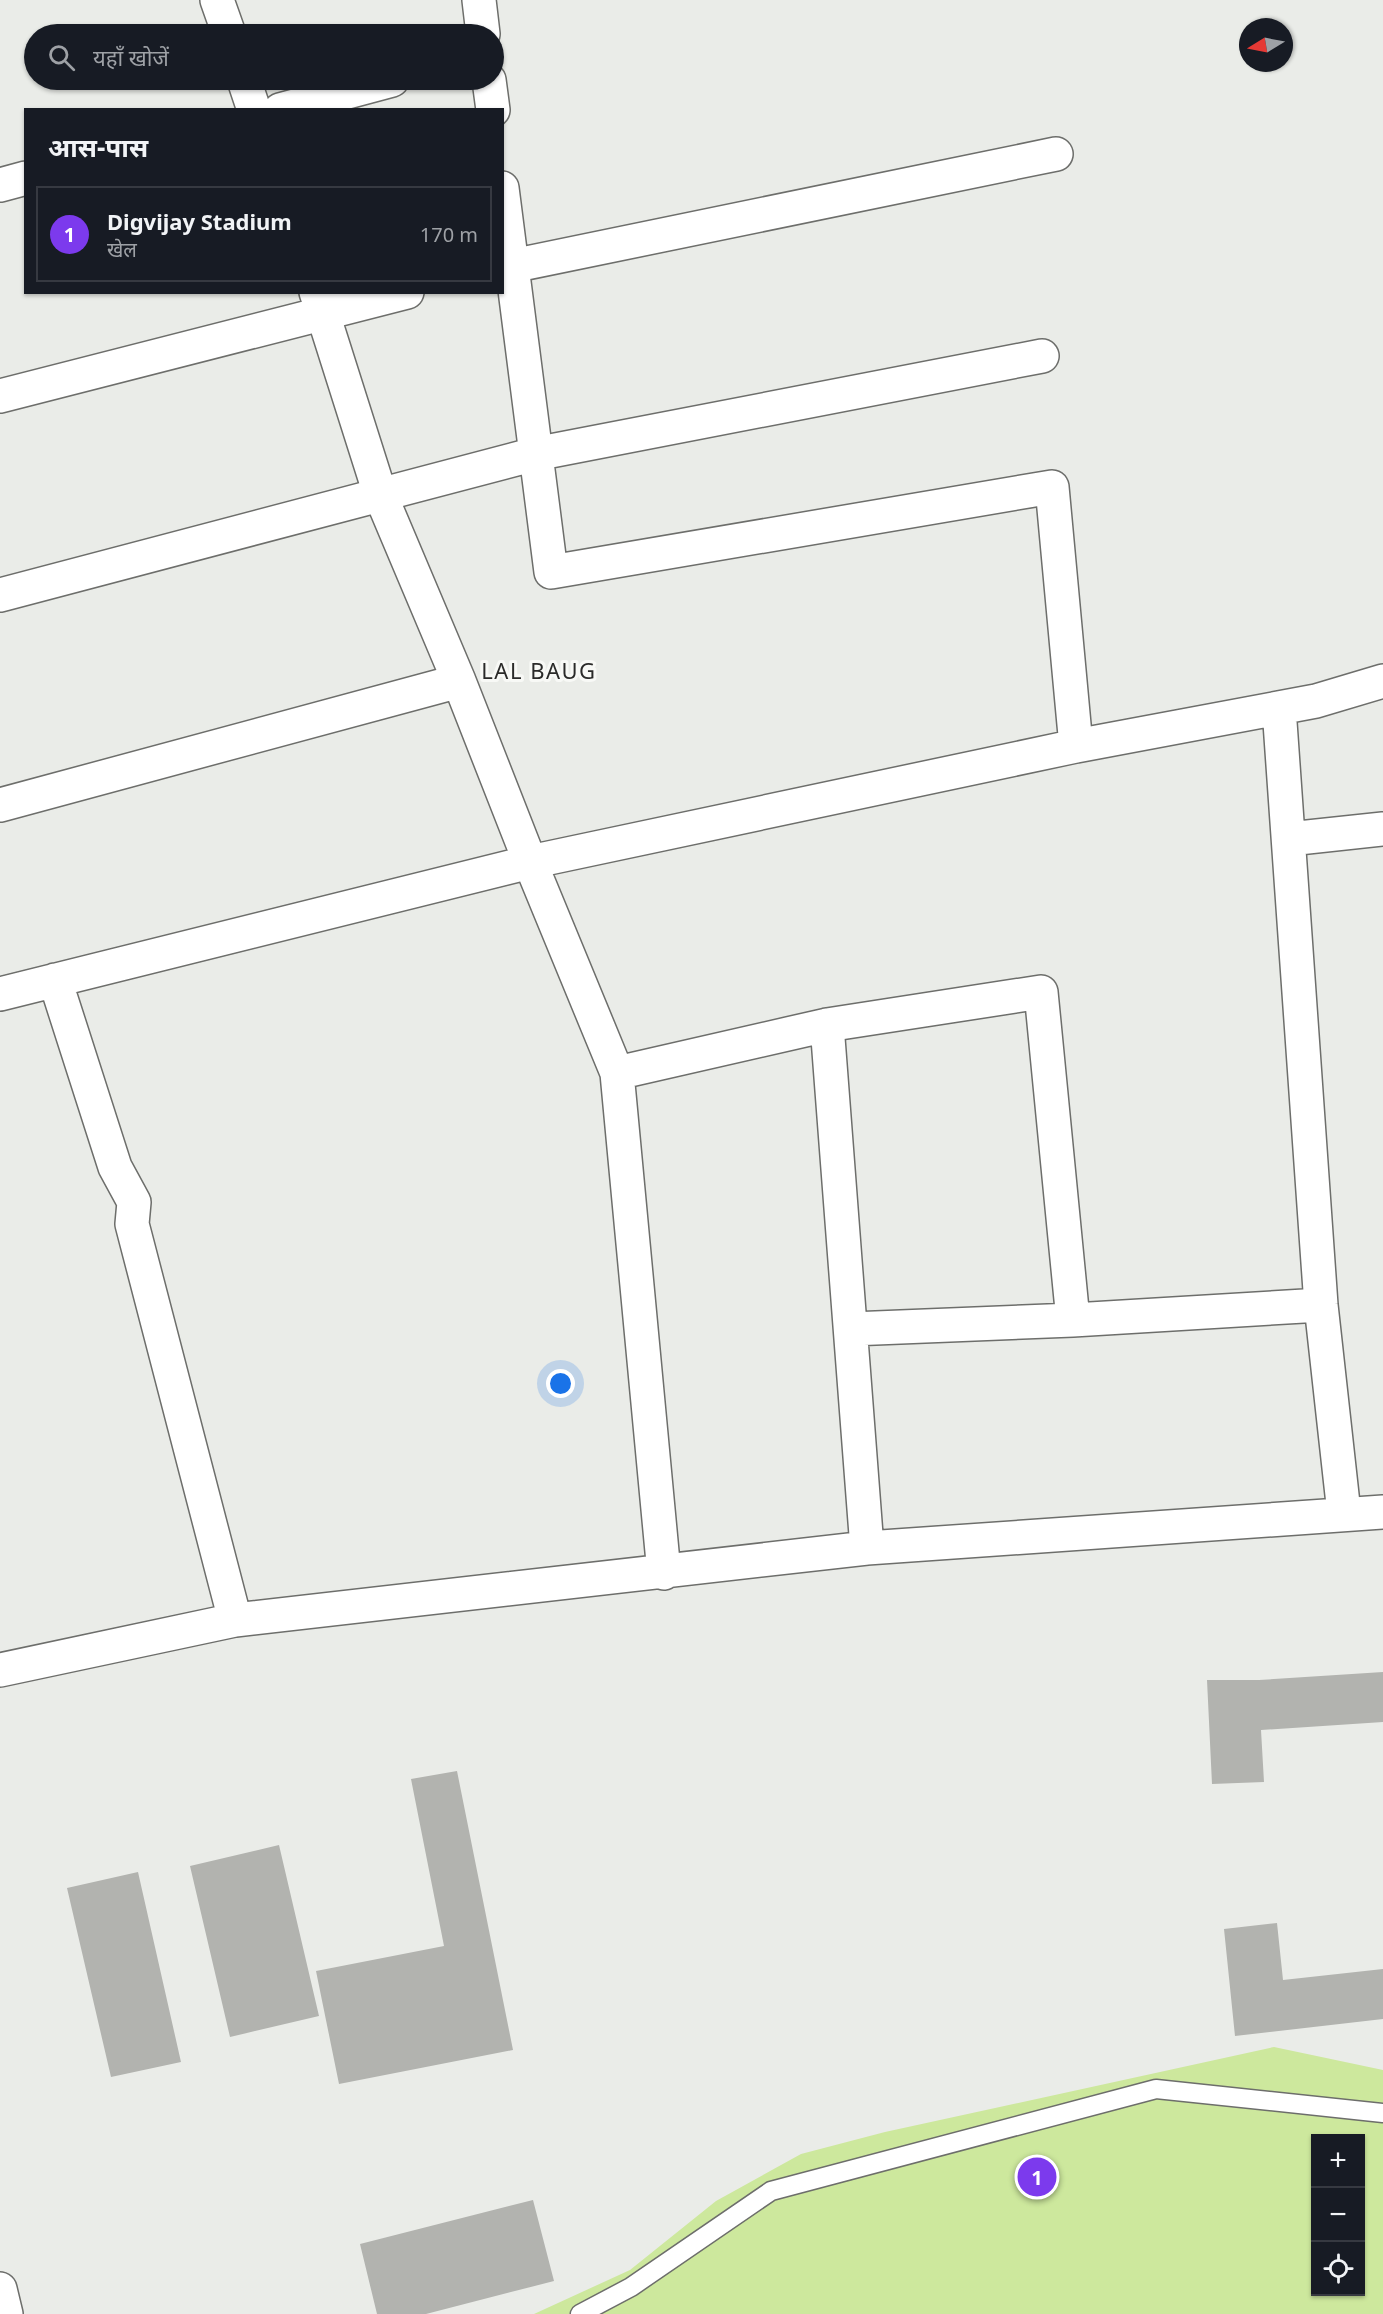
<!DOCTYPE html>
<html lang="hi">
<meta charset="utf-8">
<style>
body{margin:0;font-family:"Noto Sans","Noto Sans Devanagari",sans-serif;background:#20242c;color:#f1f3f6}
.controls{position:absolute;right:18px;bottom:18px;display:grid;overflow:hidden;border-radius:0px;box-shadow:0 2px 4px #0004}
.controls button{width:54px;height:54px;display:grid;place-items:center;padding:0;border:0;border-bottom:2px solid #363941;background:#171b24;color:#f1f3f6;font:30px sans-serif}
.compass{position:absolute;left:1239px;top:18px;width:54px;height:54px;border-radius:50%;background:#171b24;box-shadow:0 2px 4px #0004;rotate:260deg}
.you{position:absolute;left:561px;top:1384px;width:21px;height:21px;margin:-15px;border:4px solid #fff;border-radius:50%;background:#1a73e8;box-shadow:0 0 0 9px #1a73e833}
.badge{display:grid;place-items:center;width:39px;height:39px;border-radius:50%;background:#7c3aed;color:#fff;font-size:20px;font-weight:700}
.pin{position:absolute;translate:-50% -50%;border:3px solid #fff;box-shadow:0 2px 6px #0006}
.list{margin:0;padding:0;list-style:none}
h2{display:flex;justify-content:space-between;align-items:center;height:78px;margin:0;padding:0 24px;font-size:26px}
h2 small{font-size:20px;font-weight:400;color:#9ea1a6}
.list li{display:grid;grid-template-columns:39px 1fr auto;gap:18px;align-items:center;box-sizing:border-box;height:96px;margin:0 12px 12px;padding:0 12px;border:2px solid #363941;border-radius:0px}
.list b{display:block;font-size:22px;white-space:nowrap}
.list p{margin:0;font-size:20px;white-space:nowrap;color:#9ea1a6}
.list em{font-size:20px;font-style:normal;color:#9ea1a6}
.icon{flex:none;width:33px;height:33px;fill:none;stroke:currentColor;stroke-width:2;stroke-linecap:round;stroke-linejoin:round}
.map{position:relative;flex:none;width:1383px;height:2314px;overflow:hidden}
.search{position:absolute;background:#171b24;box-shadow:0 2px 4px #0004;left:24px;top:24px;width:480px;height:66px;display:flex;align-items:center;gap:15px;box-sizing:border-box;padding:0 21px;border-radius:33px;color:#9ea1a6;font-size:22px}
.panel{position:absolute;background:#171b24;box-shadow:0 2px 4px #0004;left:24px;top:108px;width:480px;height:186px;border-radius:0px}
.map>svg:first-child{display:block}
</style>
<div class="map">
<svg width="1383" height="2314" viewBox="0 0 1383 2314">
<rect width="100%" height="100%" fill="#eaece8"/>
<path fill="#cde89d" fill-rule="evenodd" d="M1274 2047 1383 2070V2314H534L630 2270 716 2201 801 2154 885 2132ZM1316 2138H1360V2292H1316Z"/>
<path fill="#b2b3af" d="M1383 1672V1722L1261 1730 1264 1782 1212 1784 1207 1680H1259Z
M457 1771 513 2050 339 2084 316 1971 444 1946 411 1779Z
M279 1845 319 2016 230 2037 190 1866Z
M138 1872 181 2062 111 2077 67 1888Z
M1277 1923 1283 1980 1383 1969V2019L1235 2036 1224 1929Z
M533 2200 554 2281 426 2314H377L360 2244Z"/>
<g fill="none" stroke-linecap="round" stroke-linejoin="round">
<defs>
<path id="lane" d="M580 2314 631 2287 771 2191 1156 2089 1383 2113"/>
<path id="street" d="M217 0 229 34
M479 0 483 34
M244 80 254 110
M489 80 493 110
M280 110 392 80
M0 185 26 178
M502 188 551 572 1052 487 1076 746
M502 268 1056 154
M316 292 380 494 459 681 530 862 617 1073 664 1573
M0 396 407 292
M0 595 535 454 1042 356
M1279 708 1321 1305 1344 1513
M0 805 459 681
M1289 839 1383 829
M55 980 115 1167 134 1202 132 1224 235 1620
M0 994 530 862 1076 746 1316 701 1383 681
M827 1025 867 1548
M617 1073 827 1025 1041 992 1073 1320
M851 1329 1073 1320 1321 1305
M0 1670 235 1620 867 1548 1383 1512"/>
<path id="secondary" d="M0 2289 6 2314"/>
</defs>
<use href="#lane" stroke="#6d6e6b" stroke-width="21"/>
<use href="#street" stroke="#6d6e6b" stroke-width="36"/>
<use href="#secondary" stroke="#6d6e6b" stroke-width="36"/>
<use href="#lane" stroke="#fff" stroke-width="18"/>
<use href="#street" stroke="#fff" stroke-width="33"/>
<use href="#secondary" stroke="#fff" stroke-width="33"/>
</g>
<g text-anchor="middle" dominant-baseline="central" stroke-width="6" stroke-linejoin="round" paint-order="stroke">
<g font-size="22" letter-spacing="1.5" fill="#2a2a29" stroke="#f8f9f6">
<text x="539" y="670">LAL BAUG</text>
</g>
</g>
</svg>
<div class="controls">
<button>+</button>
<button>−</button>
<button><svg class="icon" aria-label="locate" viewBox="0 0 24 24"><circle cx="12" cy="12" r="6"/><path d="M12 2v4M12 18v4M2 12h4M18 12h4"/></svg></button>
</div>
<svg class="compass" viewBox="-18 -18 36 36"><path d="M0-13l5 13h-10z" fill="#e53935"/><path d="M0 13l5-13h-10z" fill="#9ea1a6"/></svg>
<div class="you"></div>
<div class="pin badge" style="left:1037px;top:2177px">1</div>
<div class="search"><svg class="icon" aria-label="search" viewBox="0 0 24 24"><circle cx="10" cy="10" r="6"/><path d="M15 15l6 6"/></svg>यहाँ खोजें</div>
<section class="panel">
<h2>आस-पास<small></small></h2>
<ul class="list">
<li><span class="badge">1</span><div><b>Digvijay Stadium</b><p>खेल</p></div><em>170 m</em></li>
</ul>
</section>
</div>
